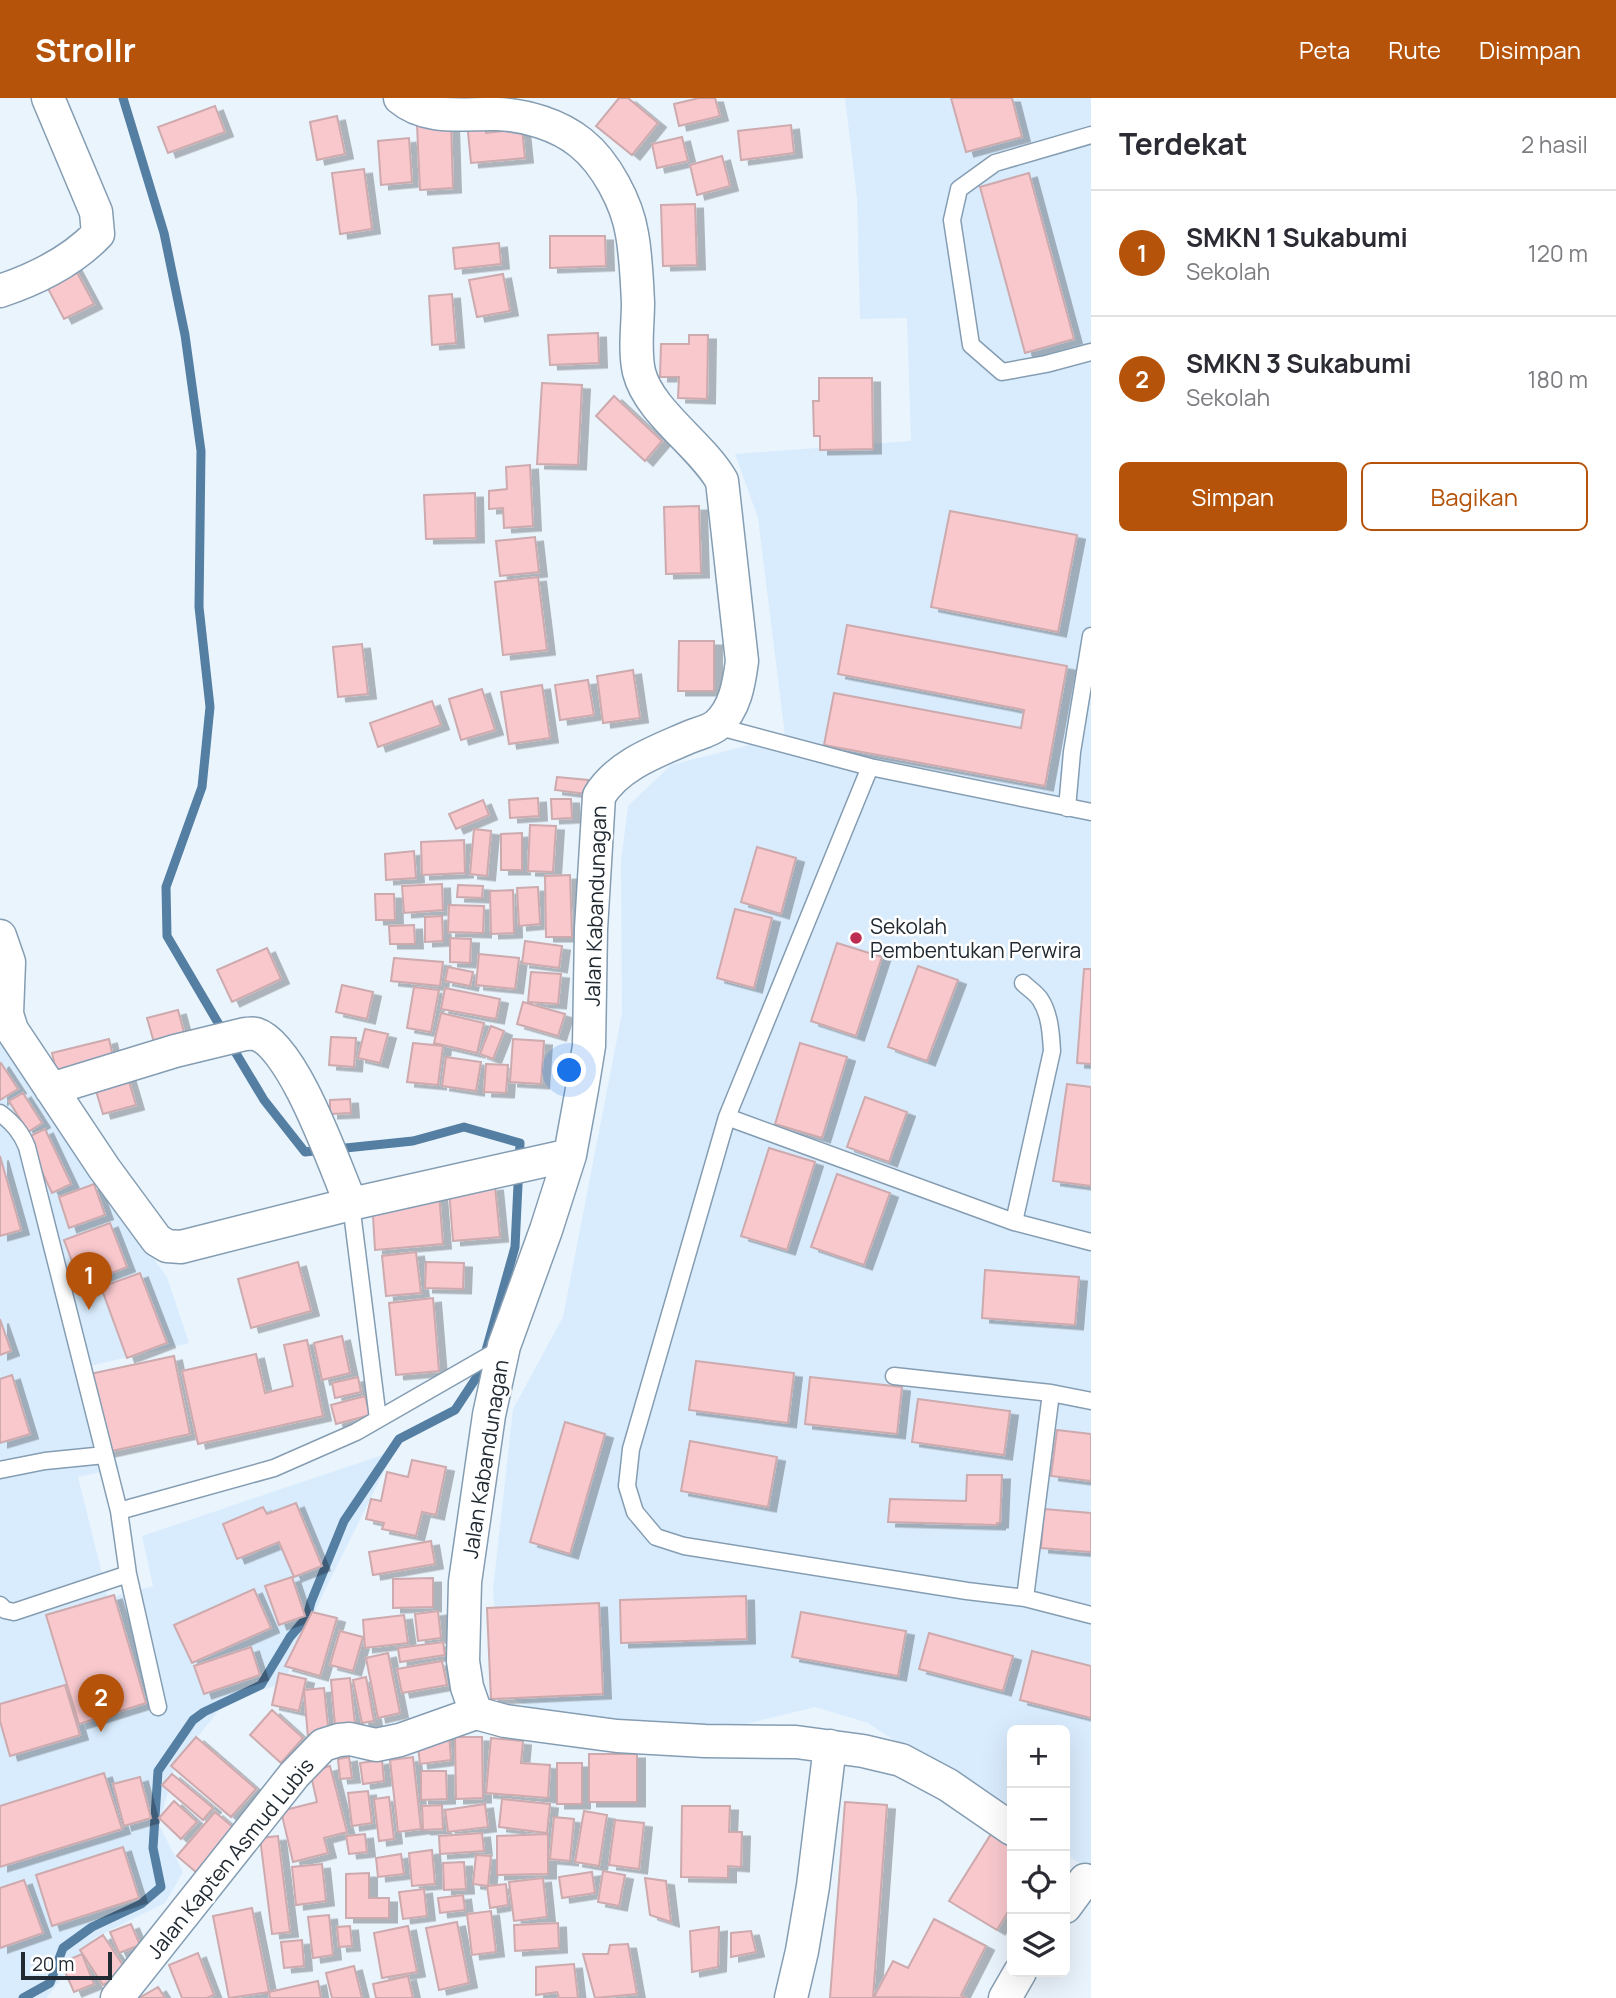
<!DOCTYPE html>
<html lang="id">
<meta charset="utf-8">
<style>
body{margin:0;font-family:Manrope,sans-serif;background:#f7f7f7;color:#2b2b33}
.controls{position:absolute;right:21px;bottom:21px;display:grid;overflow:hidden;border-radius:10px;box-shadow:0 7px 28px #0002}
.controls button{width:63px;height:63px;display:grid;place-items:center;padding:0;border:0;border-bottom:2px solid #e1e1e2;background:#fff;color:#2b2b33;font:35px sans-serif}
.scale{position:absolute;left:21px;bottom:18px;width:91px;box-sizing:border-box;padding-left:7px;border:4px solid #212a32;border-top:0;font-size:19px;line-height:24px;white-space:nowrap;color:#212a32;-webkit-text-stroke:5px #fff;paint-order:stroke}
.you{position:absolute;left:570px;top:973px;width:24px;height:24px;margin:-18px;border:5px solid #fff;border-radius:50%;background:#1a73e8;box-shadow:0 0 0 10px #1a73e833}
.badge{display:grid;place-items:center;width:46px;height:46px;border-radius:50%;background:#b45309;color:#fff;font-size:23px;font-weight:700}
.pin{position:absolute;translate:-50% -58px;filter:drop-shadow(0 2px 4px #0008)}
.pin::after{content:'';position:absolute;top:37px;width:24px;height:21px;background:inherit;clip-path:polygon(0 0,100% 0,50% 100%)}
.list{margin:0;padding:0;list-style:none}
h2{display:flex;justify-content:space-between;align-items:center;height:91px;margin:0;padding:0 28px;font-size:30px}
h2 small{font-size:23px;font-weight:400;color:#7c7c81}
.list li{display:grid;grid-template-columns:46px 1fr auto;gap:21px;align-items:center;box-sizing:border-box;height:126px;padding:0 28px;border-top:2px solid #e1e1e2}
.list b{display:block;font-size:26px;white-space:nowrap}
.list p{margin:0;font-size:23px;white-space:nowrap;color:#7c7c81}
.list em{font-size:23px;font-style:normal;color:#7c7c81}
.actions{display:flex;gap:14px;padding:21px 28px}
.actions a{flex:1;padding:16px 0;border:2px solid #b45309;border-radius:10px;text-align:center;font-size:24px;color:#b45309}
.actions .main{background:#b45309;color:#fff}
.icon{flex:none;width:38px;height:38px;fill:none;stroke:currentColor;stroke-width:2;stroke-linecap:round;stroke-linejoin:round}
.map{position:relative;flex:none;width:1091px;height:1900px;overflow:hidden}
header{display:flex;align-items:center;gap:42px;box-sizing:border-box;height:98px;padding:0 35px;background:#b45309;color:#fff}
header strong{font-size:33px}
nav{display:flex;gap:38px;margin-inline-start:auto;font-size:24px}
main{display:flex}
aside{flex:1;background:#fff}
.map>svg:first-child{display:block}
</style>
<header>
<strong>Strollr</strong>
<nav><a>Peta</a><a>Rute</a><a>Disimpan</a></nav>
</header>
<main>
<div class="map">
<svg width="1091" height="1900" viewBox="0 0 1091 1900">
<defs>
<filter id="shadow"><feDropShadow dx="8" dy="4.5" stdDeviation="0" flood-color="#0004"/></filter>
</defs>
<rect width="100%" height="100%" fill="#eaf4fd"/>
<path fill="#d9ecfd" d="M845 0H1091V1773L1065 1755V1632H1012V1720L868 1625 815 1609 722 1632 531 1612 501 1592 493 1492 513 1311 563 1219 622 915 621 764 628 708 671 667 785 638 758 420 735 356 911 343 907 220 860 221 857 100Z
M0 945 167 1179 189 1245 85 1269 119 1370 78 1379 108 1500 153 1488 142 1438 394 1353 324 1494 283 1586 228 1601 175 1667 159 1727 183 1774 165 1805 94 1840 46 1900H0Z"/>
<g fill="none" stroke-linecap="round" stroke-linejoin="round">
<path stroke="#547ea2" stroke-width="9" d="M123 0 164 135 185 237 201 353 199 509 210 609 202 689 166 789 167 838 224 935
M231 947 264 1002 305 1054 322 1052
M23 1900 50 1885 63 1850 92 1829 141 1806 161 1789 153 1750 158 1673 193 1622 204 1614 261 1587 290 1539 307 1519 311 1504 344 1423 399 1341 455 1312 480 1274 515 1149 520 1045 464 1029 413 1043 336 1051"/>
</g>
<path fill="#f8c8cd" stroke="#ccaaad" stroke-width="2" filter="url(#shadow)" d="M619 0H628L658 25 632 57 596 28Z
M699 0H715L720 18 679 28 674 6Z
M951 0H1012L1022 39 966 54Z
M215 8 225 34 168 55 158 29Z
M337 18 345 56 317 62 310 24Z
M485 22 486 35 522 31 525 60 471 65 467 24Z
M451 25 453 90 420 92 417 27Z
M791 27 794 55 741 62 738 33Z
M682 39 688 63 657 70 652 46Z
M409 40 412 84 381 87 378 43Z
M722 58 730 88 697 97 690 67Z
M364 71 372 131 340 136 332 75Z
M1029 75 1074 241 1025 255 980 89Z
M695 106 697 167 663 168 661 107Z
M550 138H605L606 168 550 170Z
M499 145 501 166 455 171 453 150Z
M72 165 94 206 64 221 43 181Z
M503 176 510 213 477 219 469 182Z
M452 196 456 245 432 247 429 198Z
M598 235 599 265 550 267 548 237Z
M689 237H708L707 301 678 300 679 279H660L661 246H689Z
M819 280H872L873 351 820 352V338H814L813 303H819Z
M542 285 582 287 578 367 537 366Z
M614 298 662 343 645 363 596 318Z
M530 367 533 428 504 430 503 410 489 411V393L507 391 506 369Z
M475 395 476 440 426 441 424 397Z
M699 408 701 475 666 476 664 409Z
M950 413 1077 437 1058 534 931 509Z
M535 439 539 474 500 478 496 443Z
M538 479 547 552 503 557 495 484Z
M847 527 1067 568 1045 688 824 647 834 595 1021 630 1024 612 838 576Z
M679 543H714V593H678Z
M362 546 368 596 338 599 333 549Z
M633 572 640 620 603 625 597 578Z
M588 582 594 617 560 622 555 587Z
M542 587 550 640 509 646 501 594Z
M482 591 495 632 461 642 449 601Z
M432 603 441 627 378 649 370 625Z
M557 679 588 682 587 696 555 692Z
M538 700 539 718 510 720 509 702Z
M551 701H571L572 720 552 721Z
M483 702 489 717 456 731 449 716Z
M530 727 556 728 553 774 528 773Z
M474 731 491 733 487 778 470 776Z
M522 735V772H501V736Z
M464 742 465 775 422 777 421 744Z
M757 749 796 760 781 816 741 804Z
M414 753 416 780 386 782 385 756Z
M570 777 572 839H546L545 778Z
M442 786 443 812 404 815 402 788Z
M458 787 483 788 482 800 457 799Z
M538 789 540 826 519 828 517 790Z
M513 792 514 835 491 836 490 793Z
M375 796H394L395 822H376Z
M449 807 484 808 483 835 448 834Z
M735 811 772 820 754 890 717 880Z
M442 818 443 843 425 844V819Z
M414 827 415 846H390L389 828Z
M450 840 471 841 470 865 450 864Z
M525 843 562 848 559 870 522 865Z
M837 845 882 859 856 938 811 923Z
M267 850 281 881 232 904 217 872Z
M479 856 519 860 515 891 476 887Z
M394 860 443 864 440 888 391 883Z
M918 868 958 882 927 963 888 949Z
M448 869 473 874 470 888 445 883Z
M1084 871H1091V966L1077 965Z
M531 874 561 876 558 906 528 904Z
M342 887 373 894 367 921 336 914Z
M414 889 439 892 431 934 407 930Z
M445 890 500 901 496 921 441 911Z
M523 904 565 916 558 938 517 926Z
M178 912 185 938 155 948 147 920Z
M441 915 484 925 477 955 434 945Z
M491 928 504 933 493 961 480 956Z
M365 931 388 936 380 965 358 960Z
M331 939 356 940 354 969 329 967Z
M109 941 114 963 57 977 52 955Z
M513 941 544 943 541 986 510 984Z
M413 945 443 948 438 987 407 984Z
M800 945 847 959 822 1040 775 1026Z
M446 959 481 964 476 993 442 988Z
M1 965 18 991 0 1002V966Z
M486 966 508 967 506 995 484 994Z
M126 973 136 1007 103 1016 93 983Z
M1067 986 1091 989V1088L1053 1083Z
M23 995 42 1025 28 1034 9 1003Z
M865 999 907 1014 889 1064 847 1049Z
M350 1001 351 1015 330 1016V1002Z
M45 1031 71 1086 52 1095 26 1040Z
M769 1050 815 1064 787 1152 741 1138Z
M0 1058 21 1132 0 1138Z
M837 1076 890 1095 864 1167 811 1149Z
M94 1086 105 1117 69 1130 59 1099Z
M495 1088 500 1139 453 1143 449 1092Z
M439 1095 443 1146 375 1152 372 1101Z
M110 1125 127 1169 81 1187 64 1142Z
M416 1154 421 1195 386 1198 382 1158Z
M298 1164 311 1213 251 1230 238 1181Z
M426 1164 464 1165 463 1191 425 1190Z
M985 1172 1079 1179 1075 1227 982 1220Z
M140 1175 167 1245 127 1260 101 1189Z
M433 1200 439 1273 396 1277 389 1205Z
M0 1221 11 1253 0 1257Z
M342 1238 350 1275 322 1282 314 1245Z
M307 1242 323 1318 198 1346 182 1273 256 1256 265 1295 293 1288 284 1247Z
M174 1258 190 1336 107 1354 90 1276Z
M696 1263 794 1275 788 1325 689 1312Z
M12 1277 30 1336 0 1345V1281Z
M358 1279 361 1294 335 1300 332 1285Z
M810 1279 902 1289 897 1336 805 1326Z
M365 1298 370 1317 336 1326 331 1307Z
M918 1301 1010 1313 1004 1357 912 1344Z
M565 1324 605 1336 570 1456 530 1444Z
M1057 1332 1091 1336V1383L1051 1378Z
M690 1343 777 1359 768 1409 681 1393Z
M412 1362 446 1369 436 1417 422 1414 416 1438 382 1431 384 1425 366 1421 371 1401 381 1403 387 1374 408 1379Z
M967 1377H1002L1000 1425H997V1427L888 1424 890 1401 966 1403Z
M296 1405 322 1468 294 1479 279 1444 237 1461 223 1426 263 1409 267 1416Z
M1044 1411 1091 1415V1454L1041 1450Z
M431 1443 435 1466 373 1477 369 1454Z
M292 1479 305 1518 279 1527 265 1488Z
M433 1480V1509L393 1510V1481Z
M254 1491 271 1530 192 1565 174 1527Z
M114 1497 146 1605 79 1626 46 1517Z
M746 1498 747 1541 621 1545 620 1502Z
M599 1505 603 1596 491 1601 487 1510Z
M438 1513 441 1540 418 1543 415 1516Z
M312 1514 337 1520 320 1578 285 1568Z
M801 1514 906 1533 898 1578 792 1559Z
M404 1517 408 1545 365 1550 363 1522Z
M340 1533 363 1539 353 1573 330 1567Z
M929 1535 1013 1558 1003 1593 919 1571Z
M443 1544 445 1557 400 1564 398 1550Z
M251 1549 260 1577 204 1596 194 1568Z
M1032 1553 1091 1568V1620L1020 1602Z
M388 1555 400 1615 378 1620 366 1560Z
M442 1563 447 1587 402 1595 397 1571Z
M279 1575 306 1581 299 1613 272 1607Z
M366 1579 374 1623 362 1625 353 1582Z
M350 1580 355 1626 335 1628 331 1582Z
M65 1587 80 1637 10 1658 0 1623V1606Z
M324 1590 329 1638 308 1640 304 1592Z
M272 1612 303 1640 281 1665 250 1637Z
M449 1636 451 1662 420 1666 417 1640Z
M196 1639 256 1691 231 1719 171 1668Z
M455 1639H482L483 1700 456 1701Z
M491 1640 523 1643 521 1665 550 1667 548 1700 486 1695Z
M589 1656H637V1704H589Z
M349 1659 352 1680 340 1681 338 1661Z
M413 1659 421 1731 398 1734 390 1662Z
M382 1662 384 1683 363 1686 360 1665Z
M557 1665H582V1706H557Z
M330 1668 347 1734 324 1740 328 1755 293 1764 281 1713 317 1704 310 1673Z
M421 1673H446L447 1701 421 1702Z
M104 1675 122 1731 0 1769V1708Z
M172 1676 213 1710 203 1722 162 1687Z
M140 1679 151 1720 124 1728 113 1686Z
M368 1693 372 1725 352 1728 348 1695Z
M389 1699 394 1741 379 1743 374 1701Z
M502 1701 550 1706 547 1735 499 1729Z
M174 1703 197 1724 181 1741 159 1720Z
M845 1704 887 1707 873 1900H830Z
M485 1706 488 1729 448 1734 445 1712Z
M442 1707 443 1731 423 1732 422 1708Z
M682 1708H730L729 1734H742L741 1769 728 1768V1780L681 1779Z
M584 1713 607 1717 599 1768 575 1764Z
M215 1714 234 1730 196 1774 177 1758Z
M554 1719 574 1721 570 1763 550 1761Z
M615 1722 644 1725 639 1771 609 1767Z
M993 1733 1012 1745V1807L997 1832 949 1803Z
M482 1735 484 1753 440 1756 439 1738Z
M365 1736 367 1754 349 1756 346 1738Z
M548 1736V1776L497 1777V1738Z
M278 1738 290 1834 272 1836 260 1740Z
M123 1749 139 1800 52 1828 36 1777Z
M432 1752 435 1786 412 1788 409 1755Z
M401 1756 404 1776 378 1779 376 1760Z
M476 1757 491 1758 488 1788 473 1786Z
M464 1764 466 1791 444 1792 443 1765Z
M322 1766 326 1803 296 1807 292 1769Z
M603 1773 625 1777 619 1808 598 1804Z
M592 1774 595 1795 562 1800 559 1779Z
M369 1775V1800H389V1820H346V1776Z
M543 1780 547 1819 514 1823 509 1784Z
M645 1780 666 1783 671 1824 650 1817Z
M24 1782 43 1835 0 1850V1790Z
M506 1786 508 1807 490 1810 487 1788Z
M424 1791 427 1818 403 1821 399 1794Z
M463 1797 465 1812 440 1815 438 1800Z
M252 1810 269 1894 229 1900 213 1818Z
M491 1813 496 1854 472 1857 467 1816Z
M329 1817 333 1857 313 1860 308 1819Z
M934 1821 986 1848 961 1897 966 1900 874 1899 893 1863 908 1870Z
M457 1824 469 1885 439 1892 426 1830Z
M558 1825 559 1850 515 1853 514 1827Z
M131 1826 140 1847 119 1855 110 1834Z
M350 1828 352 1848 339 1849 337 1829Z
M408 1828 417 1874 382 1880 374 1835Z
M719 1829 718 1869 692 1874 690 1833Z
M751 1833 756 1854 731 1859V1835Z
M103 1837 126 1872 103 1887 80 1852Z
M302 1842 304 1868 284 1870 281 1844Z
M628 1846 637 1896 595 1900 583 1856H608L610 1847Z
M198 1855 214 1897 207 1900H182L169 1867Z
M82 1856 94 1886 74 1894 61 1865Z
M574 1866 578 1900H559L557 1894 536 1897V1869Z
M354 1868 362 1900H332L326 1875Z
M408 1878 413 1900H376L373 1886Z
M318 1883 321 1900H270L269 1894Z
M158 1889 165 1900H139Z"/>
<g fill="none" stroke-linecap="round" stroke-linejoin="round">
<defs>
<path id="lane" d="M1091 37 995 65 959 91 952 122 971 247 1002 274 1046 266 1091 254
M716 628 870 669 1091 714
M870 669 727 1019 631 1351 627 1388 635 1414 656 1439 684 1448 967 1493 1025 1500 1091 1517
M1067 710 1072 654 1091 538
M0 1015C13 1025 21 1034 27 1049L119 1413 128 1476 158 1609
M727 1019 1014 1124 1091 1144
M351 1106 378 1321
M1014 1124 1052 953C1051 936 1050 916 1040 901 1036 895 1028 890 1023 885
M894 1278 1051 1295 1025 1500
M1051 1295 1091 1303
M0 1372 45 1363 105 1357
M119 1413 274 1370 356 1334 504 1249
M0 1507 5 1512 14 1514 128 1476"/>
<path id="street" d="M400 0C427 23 465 15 497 16 526 17 559 27 581 45 606 65 627 105 632 136 636 158 637 183 638 205 638 227 634 252 639 274 649 314 701 346 722 383L742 563C739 586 735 611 717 627 710 633 696 636 687 640 655 654 618 667 599 698L591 831 589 948 582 991 570 1057 546 1132 504 1248 489 1317 465 1484 463 1563 467 1589 476 1615
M0 193C36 181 72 163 98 136L96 114 48 0
M0 838 9 864 7 916 12 932 104 1070 157 1142 167 1148 181 1149 351 1106 570 1057
M51 991 175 953 245 936C248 936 252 935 256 936 294 948 335 1069 351 1106
M476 1615 505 1623 617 1638 705 1643 796 1644 863 1653 901 1662 948 1687 1012 1731
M1065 1809 1085 1782
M117 1900 294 1677 323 1647 339 1642 350 1641 376 1647 400 1642 476 1615
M791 1900 802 1853 813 1788 830 1648
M1005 1900 1020 1874"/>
</defs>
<use href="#lane" stroke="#859db2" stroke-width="19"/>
<use href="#street" stroke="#859db2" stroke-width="35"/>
<use href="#lane" stroke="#fff" stroke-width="16"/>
<use href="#street" stroke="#fff" stroke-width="32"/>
</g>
<circle fill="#bd2d51" stroke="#fff" stroke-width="2.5" cx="856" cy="840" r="7"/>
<g text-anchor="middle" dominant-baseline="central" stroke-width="5" stroke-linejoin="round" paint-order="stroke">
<g font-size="21" fill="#212a32" stroke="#fff">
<text transform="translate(595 808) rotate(-88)">Jalan Kabandunagan</text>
<text transform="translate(485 1361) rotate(-81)">Jalan Kabandunagan</text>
<text transform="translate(230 1760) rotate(-51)">Jalan Kapten Asmud Lubis</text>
</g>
<g font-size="21" fill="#212a32" stroke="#fff" text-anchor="start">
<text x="870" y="828">Sekolah<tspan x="870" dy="24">Pembentukan Perwira</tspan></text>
</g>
</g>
</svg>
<div class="controls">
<button>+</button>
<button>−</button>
<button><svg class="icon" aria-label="locate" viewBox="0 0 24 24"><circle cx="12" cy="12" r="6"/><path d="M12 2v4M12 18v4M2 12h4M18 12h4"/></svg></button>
<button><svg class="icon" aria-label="layers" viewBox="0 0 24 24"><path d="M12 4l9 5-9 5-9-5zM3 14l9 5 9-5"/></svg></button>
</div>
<div class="scale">20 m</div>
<div class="you"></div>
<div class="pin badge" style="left:89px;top:1212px">1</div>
<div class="pin badge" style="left:101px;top:1634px">2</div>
</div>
<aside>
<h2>Terdekat<small>2 hasil</small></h2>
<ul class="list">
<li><span class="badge">1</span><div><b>SMKN 1 Sukabumi</b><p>Sekolah</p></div><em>120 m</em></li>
<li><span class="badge">2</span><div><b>SMKN 3 Sukabumi</b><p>Sekolah</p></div><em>180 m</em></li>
</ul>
<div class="actions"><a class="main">Simpan</a><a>Bagikan</a></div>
</aside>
</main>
